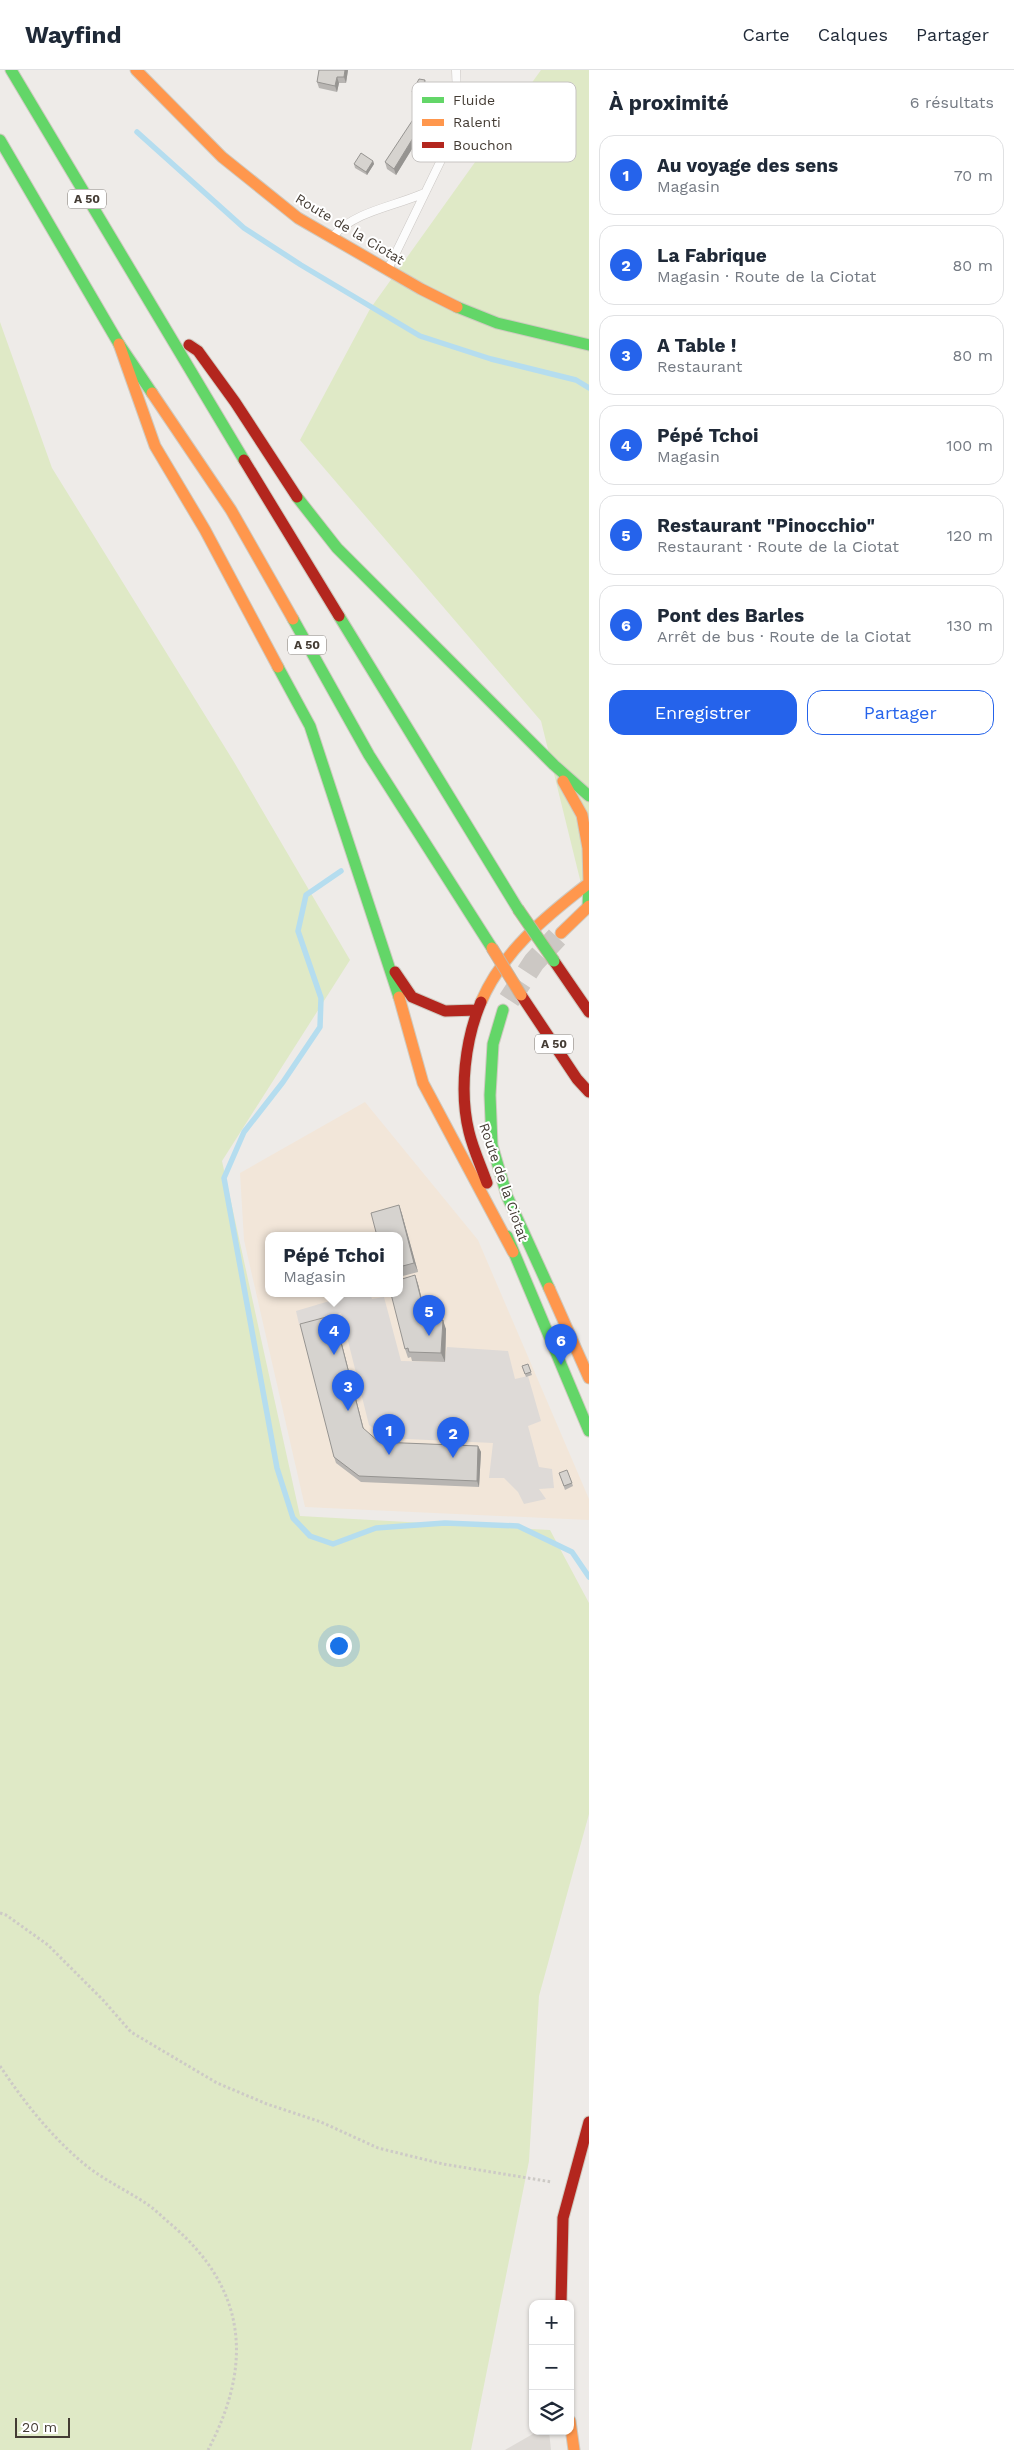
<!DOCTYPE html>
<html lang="fr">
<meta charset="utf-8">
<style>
body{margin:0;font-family:"Work Sans",sans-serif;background:#f2f2f3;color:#1f2937}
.controls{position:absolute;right:15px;bottom:15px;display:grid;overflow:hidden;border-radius:10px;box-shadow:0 1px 4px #0004}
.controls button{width:45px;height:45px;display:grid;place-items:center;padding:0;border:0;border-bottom:1px solid #e0e1e3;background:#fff;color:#1f2937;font:25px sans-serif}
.scale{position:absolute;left:15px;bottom:12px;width:55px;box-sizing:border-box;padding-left:5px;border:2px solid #443c34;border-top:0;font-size:14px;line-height:18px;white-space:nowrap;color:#443c34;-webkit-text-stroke:4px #fff;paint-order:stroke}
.you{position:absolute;left:338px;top:1575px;width:18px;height:18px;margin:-12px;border:4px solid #fff;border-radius:50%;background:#1a73e8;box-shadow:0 0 0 8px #1a73e833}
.badge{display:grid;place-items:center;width:32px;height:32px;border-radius:50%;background:#2563eb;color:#fff;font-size:16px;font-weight:700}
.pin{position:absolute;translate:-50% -41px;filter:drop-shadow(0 1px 2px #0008)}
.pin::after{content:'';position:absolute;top:26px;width:18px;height:15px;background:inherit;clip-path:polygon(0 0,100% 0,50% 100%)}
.popup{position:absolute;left:265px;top:1162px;width:138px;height:65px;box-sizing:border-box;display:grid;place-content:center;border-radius:10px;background:#fff;filter:drop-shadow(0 1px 4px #0005);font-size:16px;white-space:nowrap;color:#747a83}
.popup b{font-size:19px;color:#1f2937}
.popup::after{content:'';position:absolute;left:50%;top:100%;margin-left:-10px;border:10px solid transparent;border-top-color:#fff}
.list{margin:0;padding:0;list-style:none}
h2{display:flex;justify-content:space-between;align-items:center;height:65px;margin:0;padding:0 20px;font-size:21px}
h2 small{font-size:16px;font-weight:400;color:#747a83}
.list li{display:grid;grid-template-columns:32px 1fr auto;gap:15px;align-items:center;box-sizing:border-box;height:80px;margin:0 10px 10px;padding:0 10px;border:1px solid #e0e1e3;border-radius:15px}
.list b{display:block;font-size:19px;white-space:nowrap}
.list p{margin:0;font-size:16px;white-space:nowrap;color:#747a83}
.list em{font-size:16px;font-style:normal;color:#747a83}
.actions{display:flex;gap:10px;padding:15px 20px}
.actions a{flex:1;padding:11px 0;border:1px solid #2563eb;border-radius:15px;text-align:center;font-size:18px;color:#2563eb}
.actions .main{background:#2563eb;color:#fff}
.icon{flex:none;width:28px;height:28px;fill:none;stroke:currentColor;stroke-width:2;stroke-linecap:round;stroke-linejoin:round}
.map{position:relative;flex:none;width:589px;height:2380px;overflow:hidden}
header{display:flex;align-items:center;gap:30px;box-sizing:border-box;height:70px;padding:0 25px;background:#fff;border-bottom:1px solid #e0e1e3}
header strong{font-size:24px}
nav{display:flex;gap:28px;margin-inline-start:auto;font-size:18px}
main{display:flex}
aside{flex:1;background:#fff}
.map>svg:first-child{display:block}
</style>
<header>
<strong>Wayfind</strong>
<nav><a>Carte</a><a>Calques</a><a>Partager</a></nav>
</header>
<main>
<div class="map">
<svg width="589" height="2380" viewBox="0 0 589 2380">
<rect width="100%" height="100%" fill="#eeebe8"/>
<path fill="#f2e6d9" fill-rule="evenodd" d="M365 1032 478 1170 589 1429V1450L305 1437 244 1170 240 1103ZM269 1166H399V1224H269Z"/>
<path fill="#dedad6" d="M538 2361H549L551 2380H505Z"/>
<path fill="#dfe9c6" d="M541 0H589V846L541 651 300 370 370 239Z
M0 252 52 398 234 692 350 890 222 1091 300 1446 550 1460 589 1533V1744L539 1926 529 2091 471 2380H0Z"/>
<path fill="#dedad7" d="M353 1224H370L372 1229 384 1227 401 1291 444 1292 447 1277 508 1281 515 1309 528 1306 541 1351 528 1356 539 1397 552 1399 554 1418 539 1419 546 1429 524 1434 518 1422 504 1408H489L493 1373 386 1368 369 1355 341 1243 299 1254 296 1241Z"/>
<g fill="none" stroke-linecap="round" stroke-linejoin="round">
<path stroke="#b5ddef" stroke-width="5.5" d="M137 62 244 158 301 195 420 266 491 289 576 310 589 318
M341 801 306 825 298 861 321 928 320 957 283 1012 244 1062 224 1108 277 1398 293 1448 310 1466 333 1474 376 1458 445 1453 518 1456 572 1482 589 1507"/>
<path stroke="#ccc8c4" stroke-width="22" stroke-dasharray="22 11" stroke-linecap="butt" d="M509 930 534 892 557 867"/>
<defs>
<path id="lane" d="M333 166C356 141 392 137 422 124
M388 199 446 80 453 52 457 25 456 0"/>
<path id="fast" d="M11 0 244 390
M0 70 119 274 152 323
M457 237 497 253 589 275
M297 427 337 478 554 695 589 726
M339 546 518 839
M293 549 369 685 492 878
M278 597 310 656 399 927
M588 837 589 813
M503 940 493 974 490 1025 492 1075 507 1126 549 1218
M507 1166 589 1361"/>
<path id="slow" d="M136 0 222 87 298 148 421 219 457 237
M119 274 155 376 205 460 278 597
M152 323 231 440 293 549
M563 711 582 745 588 778 589 813
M561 863 589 836
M399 927 423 1013 513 1182
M481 932C503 881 546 846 589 813
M549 1218 589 1308
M570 2351 574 2380"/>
<path id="jam" d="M189 275 198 281 235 332 297 427
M244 390 339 546
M554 891 589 942
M395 902 412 927 445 941 478 940
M521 925 577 1009 589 1022
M481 932C465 970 459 1021 469 1062 473 1079 481 1096 487 1113
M561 2234 563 2148 589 2052"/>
</defs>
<use href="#lane" stroke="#cbc7c4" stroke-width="9"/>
<use href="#fast" stroke="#cfcac0" stroke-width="13"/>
<use href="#slow" stroke="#cfcac0" stroke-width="13"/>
<use href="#jam" stroke="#cfcac0" stroke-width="13"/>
<path stroke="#cdcac6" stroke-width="3" stroke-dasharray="2.5 2.5" stroke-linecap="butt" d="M0 1843 6 1845 48 1875 103 1930 131 1962 217 2013 267 2034 321 2052 378 2078 443 2094 552 2112
M0 1996C24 2032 50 2065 83 2093 102 2109 124 2119 144 2132 154 2138 163 2148 173 2156 247 2220 253 2295 208 2380"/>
<use href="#lane" stroke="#fcfcfc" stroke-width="8"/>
<use href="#fast" stroke="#63d668" stroke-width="11"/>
<use href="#slow" stroke="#ff974d" stroke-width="11"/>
<use href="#jam" stroke="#b3261e" stroke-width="11"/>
<defs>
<path id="fast-bridge" d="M518 839 554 891"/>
<path id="slow-bridge" d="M492 878 521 925"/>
</defs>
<use href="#fast-bridge" stroke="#c7b6a2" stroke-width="13" stroke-linecap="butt"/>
<use href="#slow-bridge" stroke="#c7b6a2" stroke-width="13" stroke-linecap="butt"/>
<use href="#fast-bridge" stroke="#63d668" stroke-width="11"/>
<use href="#slow-bridge" stroke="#ff974d" stroke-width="11"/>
</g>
<path fill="#b8b5b2" d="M319 0H348L346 13H339L337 22 319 18 317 12Z
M426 13 420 28 414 25 412 22Z
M445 26 447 32 436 68 424 64 423 61 396 105 387 99 385 92Z
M373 91 374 94 367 105 355 98 354 94Z
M399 1135 402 1144 418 1202 399 1207Z
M415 1205 418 1214 424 1237 436 1244 438 1251 446 1259 445 1292 412 1291 411 1287 408 1288 405 1279Z
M336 1251 363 1359 379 1372 478 1376 481 1382 479 1417 361 1412 336 1393 334 1387Z
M528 1294 532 1305 526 1307 522 1296Z
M559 1403 572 1413 573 1416 565 1420Z"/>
<path fill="#969491" d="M345 0H348L346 13 344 7Z
M337 7 339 13 337 22 335 16Z
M425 10 426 13 420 28 419 25Z
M445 26 447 32 436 68 434 62Z
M424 50 422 57 423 61 396 105 394 99Z
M373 91 374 94 367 105 366 102Z
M399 1135 402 1144 418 1202 414 1193Z
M415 1205 418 1214 426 1246 423 1237Z
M334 1245 336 1251 365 1364 363 1358Z
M443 1250 446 1259 445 1292 441 1283Z
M478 1376 481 1382 479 1417 477 1411Z"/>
<path fill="#d6d3cf" stroke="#969491" d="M319 0H345L344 7H337L335 16 317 12Z
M419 9 425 10 419 25 412 22Z
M433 23 445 26 434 62 422 57Z
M416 45 424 50 394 99 385 92Z
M361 83 373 91 366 102 354 94Z
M399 1135 414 1193 399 1197V1166H377L371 1143Z
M415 1205 423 1237 433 1235 437 1251 443 1250 441 1283 409 1282 408 1278 405 1279 391 1224H399V1210Z
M334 1245 363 1358 379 1372 478 1376 477 1411 359 1406 334 1387 300 1254Z
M528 1294 531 1302 525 1304 522 1296Z
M567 1400 572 1413 564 1416 559 1403Z"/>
<g text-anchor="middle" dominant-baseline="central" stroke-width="4" stroke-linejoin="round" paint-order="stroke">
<g fill="#fff" stroke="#7c7671" stroke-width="1">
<rect x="68" y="119.5" width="38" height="19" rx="4"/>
<rect x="288" y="565.5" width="38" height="19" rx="4"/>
<rect x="535" y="964.5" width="38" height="19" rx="4"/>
</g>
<g font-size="12" font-weight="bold" fill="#443c34">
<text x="87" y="129">A 50</text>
<text x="307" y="575">A 50</text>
<text x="554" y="974">A 50</text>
</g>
<g font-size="14" fill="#443c34" stroke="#fff">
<text transform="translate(350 159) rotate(31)">Route de la Ciotat</text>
<text transform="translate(504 1112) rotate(71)">Route de la Ciotat</text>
</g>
</g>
<rect x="412" y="12" width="164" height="80" rx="8" fill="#fff" stroke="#c7c4c2" stroke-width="1"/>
<rect x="422" y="27" width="22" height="6" fill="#63d668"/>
<rect x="422" y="49" width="22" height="7" fill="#ff974d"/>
<rect x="422" y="72" width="22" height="6" fill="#b3261e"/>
<g font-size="14" fill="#443c34">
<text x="453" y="35">Fluide</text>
<text x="453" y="57">Ralenti</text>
<text x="453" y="80">Bouchon</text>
</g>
</svg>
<div class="controls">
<button>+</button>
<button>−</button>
<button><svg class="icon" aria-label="layers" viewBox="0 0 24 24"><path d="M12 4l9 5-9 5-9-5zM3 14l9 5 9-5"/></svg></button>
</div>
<div class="scale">20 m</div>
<div class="you"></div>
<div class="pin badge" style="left:389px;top:1385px">1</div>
<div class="pin badge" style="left:453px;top:1388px">2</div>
<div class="pin badge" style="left:348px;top:1341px">3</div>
<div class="pin badge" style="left:334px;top:1285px">4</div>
<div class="popup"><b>Pépé Tchoi</b>Magasin</div>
<div class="pin badge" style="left:429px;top:1266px">5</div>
<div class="pin badge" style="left:561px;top:1295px">6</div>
</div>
<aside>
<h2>À proximité<small>6 résultats</small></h2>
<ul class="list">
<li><span class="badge">1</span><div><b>Au voyage des sens</b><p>Magasin</p></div><em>70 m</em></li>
<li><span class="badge">2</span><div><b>La Fabrique</b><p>Magasin · Route de la Ciotat</p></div><em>80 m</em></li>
<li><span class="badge">3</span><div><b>A Table !</b><p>Restaurant</p></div><em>80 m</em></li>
<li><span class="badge">4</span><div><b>Pépé Tchoi</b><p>Magasin</p></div><em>100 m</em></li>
<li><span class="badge">5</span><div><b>Restaurant &quot;Pinocchio&quot;</b><p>Restaurant · Route de la Ciotat</p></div><em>120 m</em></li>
<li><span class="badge">6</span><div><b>Pont des Barles</b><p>Arrêt de bus · Route de la Ciotat</p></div><em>130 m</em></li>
</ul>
<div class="actions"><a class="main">Enregistrer</a><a>Partager</a></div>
</aside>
</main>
